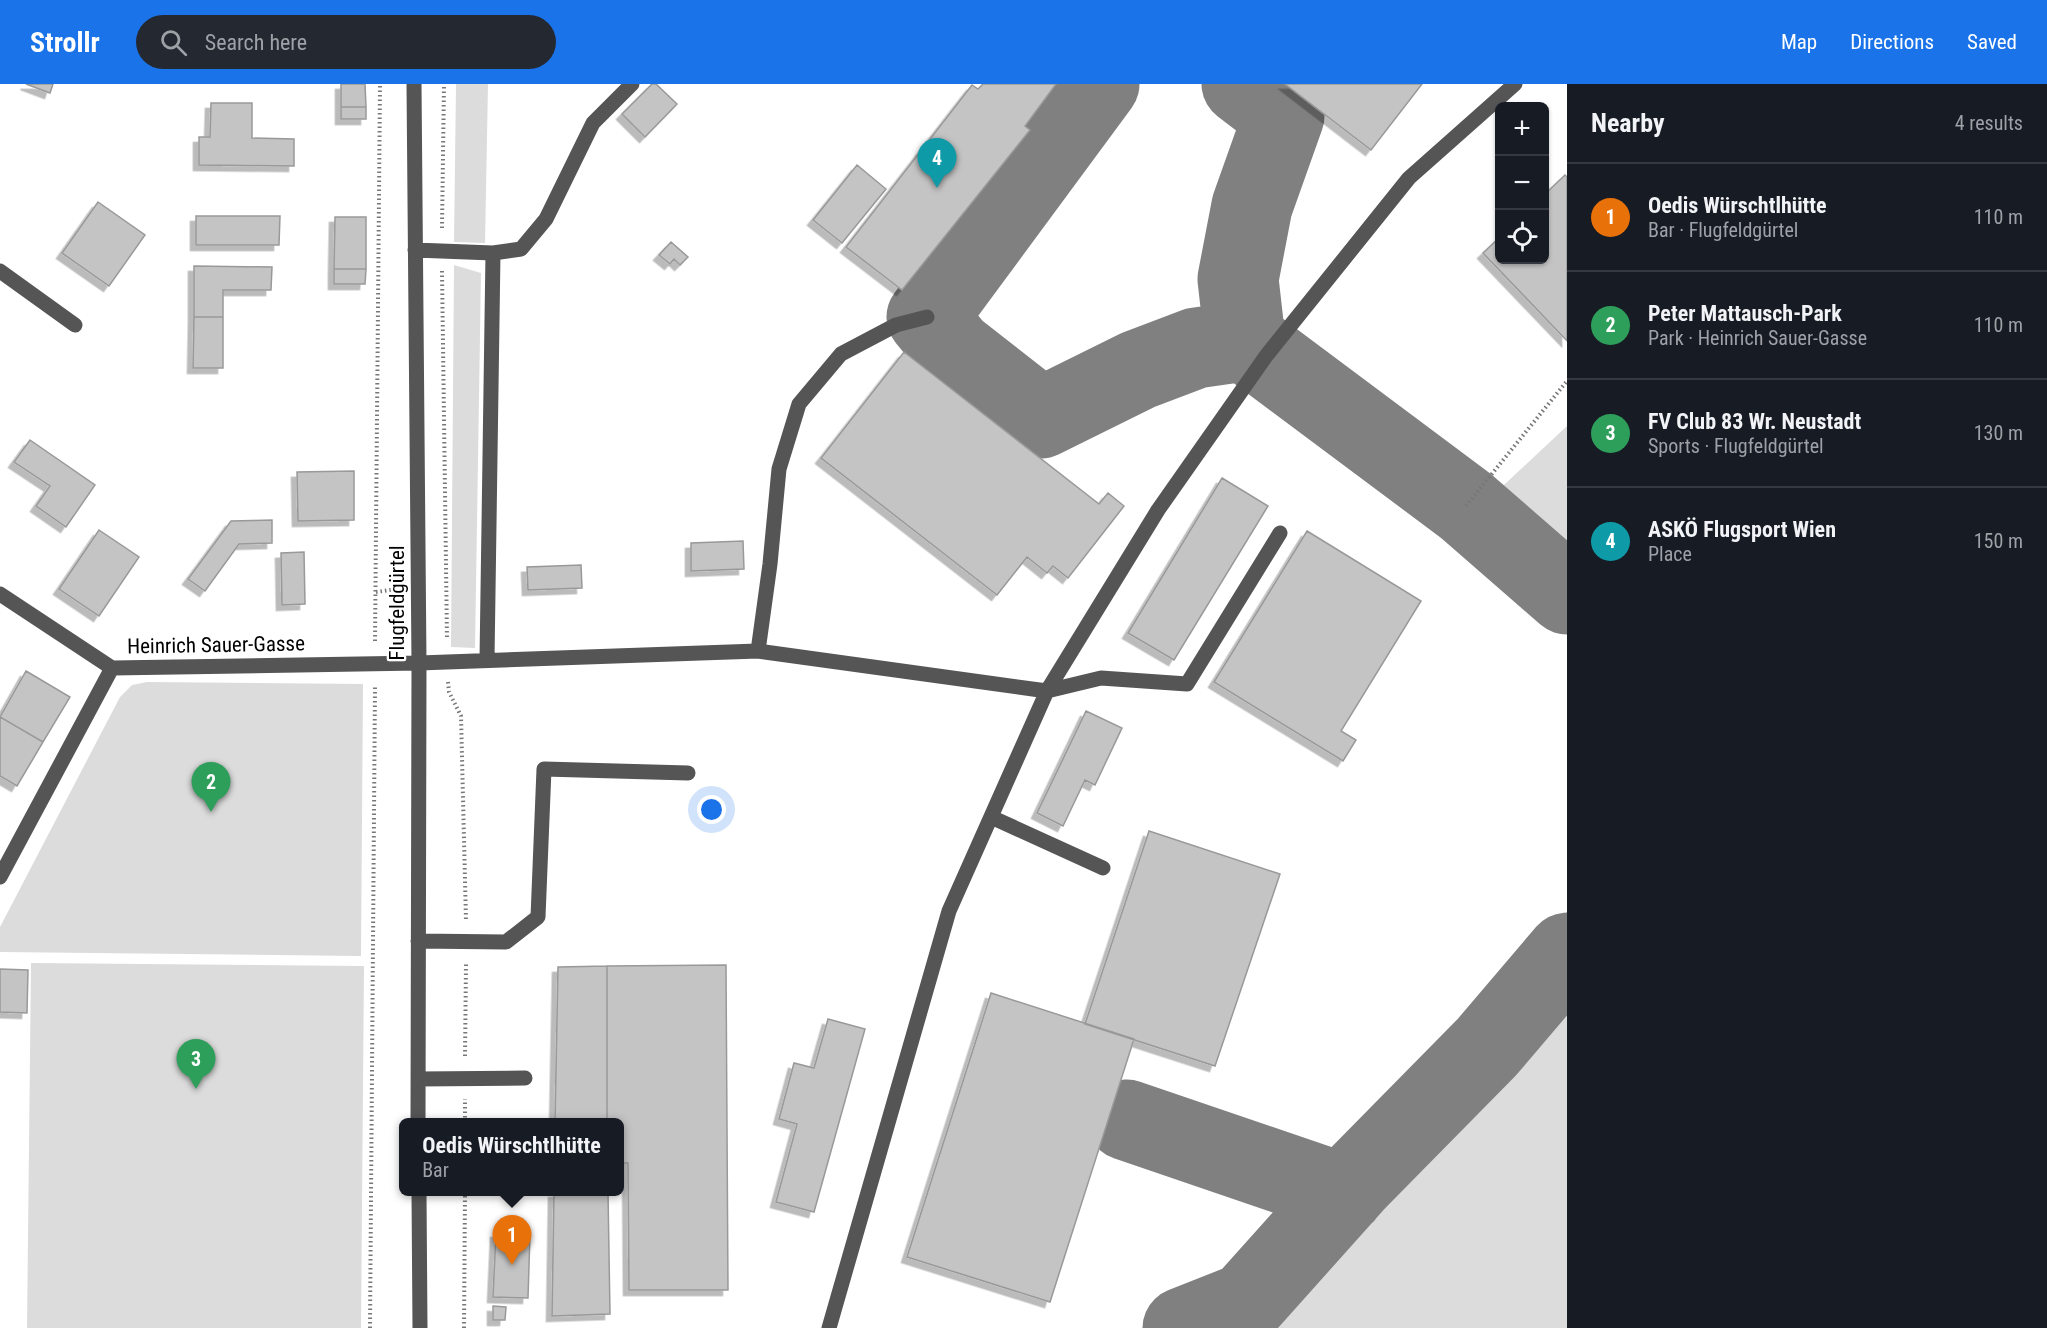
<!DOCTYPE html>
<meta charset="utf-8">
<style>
body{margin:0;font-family:"Roboto Condensed",sans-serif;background:#242831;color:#f1f3f6}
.controls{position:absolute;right:18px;top:18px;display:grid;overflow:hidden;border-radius:9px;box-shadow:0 2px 4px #0004}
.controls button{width:54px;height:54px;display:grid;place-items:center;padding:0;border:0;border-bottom:2px solid #363941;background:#171b24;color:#f1f3f6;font:30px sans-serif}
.you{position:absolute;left:712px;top:726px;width:21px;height:21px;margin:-15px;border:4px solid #fff;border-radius:50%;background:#1a73e8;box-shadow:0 0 0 9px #1a73e833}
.badge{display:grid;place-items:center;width:39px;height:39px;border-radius:50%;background:#1a73e8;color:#fff;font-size:20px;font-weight:700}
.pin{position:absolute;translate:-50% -50px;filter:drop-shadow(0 2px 3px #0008)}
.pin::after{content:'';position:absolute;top:32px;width:21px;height:18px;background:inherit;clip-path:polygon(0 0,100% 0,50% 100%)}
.popup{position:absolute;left:399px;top:1034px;width:225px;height:78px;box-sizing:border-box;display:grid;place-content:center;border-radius:9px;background:#171b24;filter:drop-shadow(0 2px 4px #0005);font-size:20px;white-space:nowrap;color:#9ea1a6}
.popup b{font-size:22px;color:#f1f3f6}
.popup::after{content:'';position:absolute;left:50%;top:100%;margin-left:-12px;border:12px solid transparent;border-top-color:#171b24}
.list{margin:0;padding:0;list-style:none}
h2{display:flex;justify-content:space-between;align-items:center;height:78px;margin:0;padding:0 24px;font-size:26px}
h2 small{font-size:20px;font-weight:400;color:#9ea1a6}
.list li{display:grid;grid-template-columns:39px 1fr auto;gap:18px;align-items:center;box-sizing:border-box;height:108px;padding:0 24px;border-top:2px solid #363941}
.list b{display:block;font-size:22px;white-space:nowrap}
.list p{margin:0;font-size:20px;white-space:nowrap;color:#9ea1a6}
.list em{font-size:20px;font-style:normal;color:#9ea1a6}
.icon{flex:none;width:33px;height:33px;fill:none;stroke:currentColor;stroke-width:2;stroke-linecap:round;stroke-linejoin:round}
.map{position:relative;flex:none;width:1567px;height:1244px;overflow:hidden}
header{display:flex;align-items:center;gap:36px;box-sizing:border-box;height:84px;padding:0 30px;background:#1a73e8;color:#fff}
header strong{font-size:28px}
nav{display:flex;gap:33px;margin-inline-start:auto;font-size:21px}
.search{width:420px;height:54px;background:#242831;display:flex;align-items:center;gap:15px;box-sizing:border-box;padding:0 21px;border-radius:33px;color:#9ea1a6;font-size:22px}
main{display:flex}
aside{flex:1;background:#171b24}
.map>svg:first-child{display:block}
</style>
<header>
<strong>Strollr</strong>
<div class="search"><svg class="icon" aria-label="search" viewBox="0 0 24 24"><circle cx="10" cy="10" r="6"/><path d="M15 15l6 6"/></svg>Search here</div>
<nav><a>Map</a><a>Directions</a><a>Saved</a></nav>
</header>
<main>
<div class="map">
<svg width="1567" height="1244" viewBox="0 0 1567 1244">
<defs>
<filter id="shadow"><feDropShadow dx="-5.5" dy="5.5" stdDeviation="0" flood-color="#0004"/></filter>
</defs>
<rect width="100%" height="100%" fill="#fff"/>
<path fill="#dcdcdc" d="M456 0H488L485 159 454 158Z
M454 181 481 189 475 564 451 563Z
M1567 342V482L1489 415Z
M147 598 363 600 361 872 0 868V843L120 613 132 601Z
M31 879 364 882 361 1244H27Z
M1567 904V1244H1228L1254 1234Z"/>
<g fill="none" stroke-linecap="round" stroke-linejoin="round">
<path stroke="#808080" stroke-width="81" d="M1099 0 927 233 954 266 1041 334 1138 286 1196 264 1245 257 1466 422 1567 510
M1242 0 1284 32 1252 122 1238 195 1245 257
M1127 1036 1344 1110
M1183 1244 1246 1219 1356 1096 1487 963 1567 869"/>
</g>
<path fill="#c4c4c4" stroke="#999" stroke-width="1.5" filter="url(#shadow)" d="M26 0H53L50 9Z
M341 0H365L366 23H341Z
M652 0H656L677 20 645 53 622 30Z
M983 0H1056L1025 42 1030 46 902 206 846 163 972 1 978 5Z
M1285 0H1422L1371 66Z
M211 19H252V54L294 55V82L199 81V53H210Z
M341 23H366V35H341Z
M857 81 886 105 842 159 813 136Z
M1565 91 1567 93V257L1483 169 1500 153V176H1544V111Z
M98 118 145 151 109 202 62 169Z
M196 132H280L279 161H196Z
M335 133H366V185H334Z
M671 158 688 173 680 181 674 175 670 180 659 171Z
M194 182 272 183 271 206H223V233H194Z
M334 185H366L365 200H334Z
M194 233H223V284H193Z
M904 268 1099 420 1108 409 1124 422 1068 494 1053 482 1047 489 1027 473 997 511 821 374Z
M30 356 95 401 66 443 36 422 50 402 14 378Z
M354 387V436L298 437 297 388Z
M1222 394 1268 422 1174 576 1128 549Z
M272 436V459L239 460 205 507 188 495 231 437Z
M99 446 139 473 99 532 59 505Z
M1307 447 1421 517 1341 647 1356 656 1343 677 1214 598Z
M743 457 744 485 691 487V459Z
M304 468 305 520 282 521 281 469Z
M581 481 582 504 528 506 527 483Z
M26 587 70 613 43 658 0 633Z
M1086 627 1122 644 1095 701 1085 696 1063 742 1037 729Z
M0 633 43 658 17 702 0 692Z
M1149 747 1280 790 1215 982 1085 940Z
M726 881 728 1206H629L628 1079H620V1038H607V882Z
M607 882V1038H555L558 883Z
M0 885 28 886 27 929 0 928Z
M991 909 1134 955 1050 1218 907 1173Z
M828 935 865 945 814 1128 776 1118 797 1040 779 1035 794 979 814 984Z
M554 1108H608L610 1230 552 1232Z
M496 1148 530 1150 528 1214 493 1213Z
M493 1222 506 1223 505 1236H493Z"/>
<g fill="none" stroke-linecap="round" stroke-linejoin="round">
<path stroke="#777" stroke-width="4" stroke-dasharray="1.5 3" stroke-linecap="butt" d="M442 144 444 0
M442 187 447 555
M1466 422 1567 297
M376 508 397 505
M375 557 380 0
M448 598 449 608 461 632 466 837
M465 972 466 880
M465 1038V1015
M370 1244 375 601
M464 1244 465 1108"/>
<path stroke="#555" stroke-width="15" d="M414 0 419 579 418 1038
M415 166 493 169 487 576
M493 169 521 165 546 135 593 39 632 0
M0 187 75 241
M1280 449 1187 600 1101 594 1047 607 1158 426 1266 272 1409 94 1515 0
M0 510 112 584 419 579 758 567 1047 607 949 827 829 1244
M758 567 770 480 779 385 799 320 841 270 896 241 927 233
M991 733 1103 784
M0 793 112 584
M418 857 506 858 538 833 544 685 688 689
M418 995 525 994
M419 1108 420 1244"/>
</g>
<g text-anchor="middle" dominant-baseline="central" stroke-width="4.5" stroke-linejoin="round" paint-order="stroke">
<g font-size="21" fill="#000" stroke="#fff">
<text transform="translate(397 519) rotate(-90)">Flugfeldgürtel</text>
<text transform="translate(216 561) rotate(-1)">Heinrich Sauer-Gasse</text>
</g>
</g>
</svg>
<div class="controls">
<button>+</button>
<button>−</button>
<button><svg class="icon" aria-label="locate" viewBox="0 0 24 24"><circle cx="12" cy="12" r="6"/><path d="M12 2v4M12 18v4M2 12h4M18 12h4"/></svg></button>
</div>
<div class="you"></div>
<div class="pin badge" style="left:512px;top:1181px;background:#e8710a">1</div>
<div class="popup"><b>Oedis Würschtlhütte</b>Bar</div>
<div class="pin badge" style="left:211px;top:728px;background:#2e9e5b">2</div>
<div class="pin badge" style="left:196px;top:1005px;background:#2e9e5b">3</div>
<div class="pin badge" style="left:937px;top:104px;background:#0f9aa8">4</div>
</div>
<aside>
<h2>Nearby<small>4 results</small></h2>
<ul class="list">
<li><span class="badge" style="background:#e8710a">1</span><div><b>Oedis Würschtlhütte</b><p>Bar · Flugfeldgürtel</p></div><em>110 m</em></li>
<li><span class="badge" style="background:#2e9e5b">2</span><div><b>Peter Mattausch-Park</b><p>Park · Heinrich Sauer-Gasse</p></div><em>110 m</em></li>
<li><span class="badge" style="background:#2e9e5b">3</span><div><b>FV Club 83 Wr. Neustadt</b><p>Sports · Flugfeldgürtel</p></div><em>130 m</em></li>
<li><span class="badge" style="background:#0f9aa8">4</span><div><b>ASKÖ Flugsport Wien</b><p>Place</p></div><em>150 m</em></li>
</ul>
</aside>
</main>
